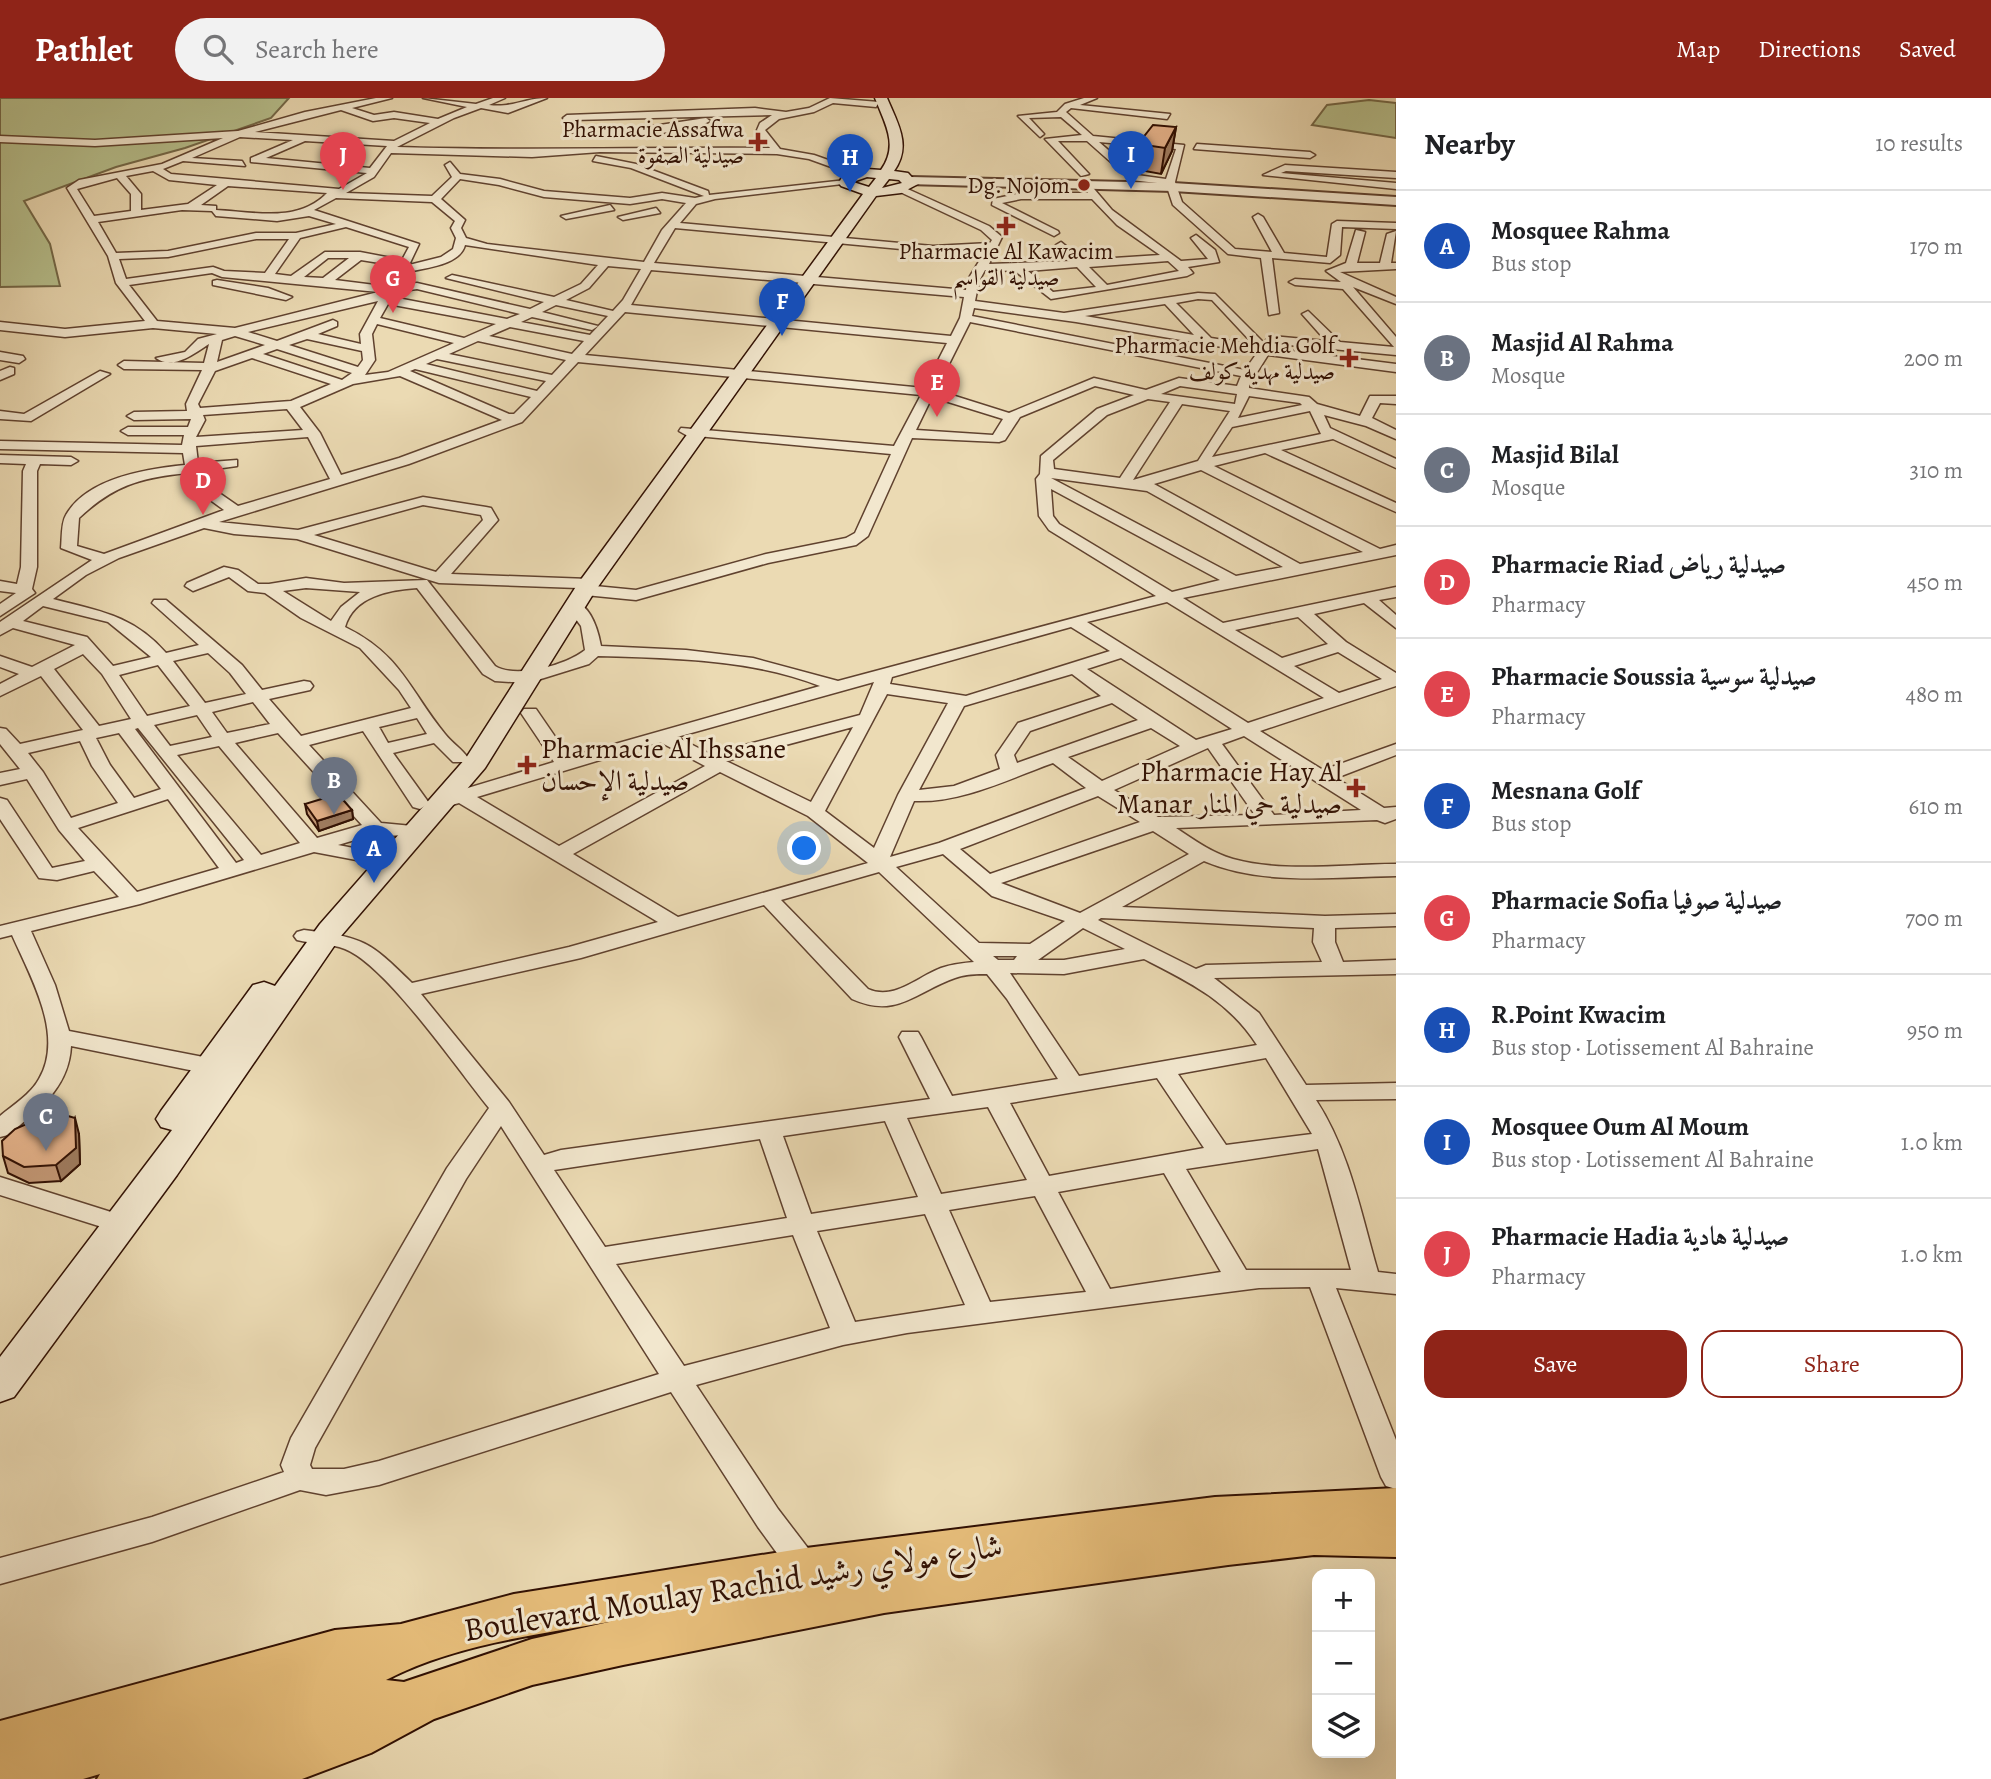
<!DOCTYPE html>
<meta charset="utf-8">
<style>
body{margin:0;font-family:Alegreya,Amiri,serif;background:#f2f2f2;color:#202124}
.controls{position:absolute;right:21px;bottom:21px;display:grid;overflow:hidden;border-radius:14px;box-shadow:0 7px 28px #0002}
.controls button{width:63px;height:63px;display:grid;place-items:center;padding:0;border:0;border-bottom:2px solid #e0e0e0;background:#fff;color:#202124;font:35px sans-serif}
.you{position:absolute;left:805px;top:751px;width:24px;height:24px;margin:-18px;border:5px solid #fff;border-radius:50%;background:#1a73e8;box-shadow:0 0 0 10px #1a73e833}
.badge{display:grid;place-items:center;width:46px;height:46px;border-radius:50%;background:#8f2418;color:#fff;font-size:23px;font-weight:700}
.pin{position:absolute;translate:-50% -58px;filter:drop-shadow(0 2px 4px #0008)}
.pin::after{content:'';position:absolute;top:37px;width:24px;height:21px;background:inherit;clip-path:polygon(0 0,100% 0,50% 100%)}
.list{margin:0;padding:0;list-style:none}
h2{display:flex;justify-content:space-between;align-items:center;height:91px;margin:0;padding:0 28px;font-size:30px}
h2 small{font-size:23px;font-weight:400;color:#757577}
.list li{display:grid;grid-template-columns:46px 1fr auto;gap:21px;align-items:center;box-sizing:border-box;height:112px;padding:0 28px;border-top:2px solid #e0e0e0}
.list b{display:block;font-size:26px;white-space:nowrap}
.list p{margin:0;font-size:23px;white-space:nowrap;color:#757577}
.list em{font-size:23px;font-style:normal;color:#757577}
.actions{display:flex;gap:14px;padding:21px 28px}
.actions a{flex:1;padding:16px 0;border:2px solid #8f2418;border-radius:21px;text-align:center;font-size:24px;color:#8f2418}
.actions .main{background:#8f2418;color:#fff}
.icon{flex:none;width:38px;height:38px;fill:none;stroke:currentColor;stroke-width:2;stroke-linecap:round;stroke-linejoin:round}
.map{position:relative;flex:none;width:1396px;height:1681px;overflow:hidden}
header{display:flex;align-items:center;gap:42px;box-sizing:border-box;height:98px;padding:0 35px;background:#8f2418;color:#fff}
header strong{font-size:33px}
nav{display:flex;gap:38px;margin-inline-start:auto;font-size:24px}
.search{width:490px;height:63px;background:#f2f2f2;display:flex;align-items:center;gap:18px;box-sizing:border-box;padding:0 24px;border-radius:38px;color:#757577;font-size:26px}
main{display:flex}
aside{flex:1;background:#fff}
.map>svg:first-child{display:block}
</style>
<header>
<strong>Pathlet</strong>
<div class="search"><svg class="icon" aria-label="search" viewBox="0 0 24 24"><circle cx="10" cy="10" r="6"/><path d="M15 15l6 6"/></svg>Search here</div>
<nav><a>Map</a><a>Directions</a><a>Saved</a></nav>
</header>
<main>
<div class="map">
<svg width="1396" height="1681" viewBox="0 0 1396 1681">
<rect width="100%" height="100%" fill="#ebdab3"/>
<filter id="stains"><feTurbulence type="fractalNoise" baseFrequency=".00286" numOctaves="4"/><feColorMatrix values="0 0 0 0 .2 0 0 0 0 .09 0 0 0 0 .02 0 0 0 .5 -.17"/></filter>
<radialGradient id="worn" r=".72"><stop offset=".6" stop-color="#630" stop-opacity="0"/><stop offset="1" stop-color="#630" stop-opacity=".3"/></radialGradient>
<path fill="#b7c08d" stroke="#746848" stroke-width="2" d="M0 0H289L271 20 185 50 116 69 24 103 50 146 60 188 0 189Z
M1369 2 1396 5V40L1312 27 1327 7Z"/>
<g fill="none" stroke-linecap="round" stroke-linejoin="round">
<defs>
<path id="minor" d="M376 0H392L352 10 374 17 394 14 438 21 467 9 423 0 476 6 493 0H505L489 7C512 10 525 0 547 0L508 15 481 10 454 20 397 49C521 53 645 49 770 50L757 32 760 25 772 17 573 22 577 30 620 33 706 20 710 23C685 38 600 41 571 34L563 20 567 17 755 10 786 14 809 10 830 0 879 4 876 9 833 5 814 14 779 21 765 32 780 51 814 57 862 74 859 79 809 61 777 56 600 54 532 59 391 55 374 79 346 95 432 98 452 79 445 67 450 64 460 76 500 81 544 93 630 100 662 95 695 100 704 98 631 70 593 63 596 58 636 66 708 93 709 97 846 82 851 85 715 101 696 106 680 125 933 148 990 145 992 142 981 132 898 93 901 88 989 128 1002 139 989 166 1071 163 1056 147 1061 144 1083 162 1160 157 1117 127 1092 101H1021L1002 105 1058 133 1059 135 1054 138 992 107 993 101 1021 95H1088L1084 88 1089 85 1112 112 1181 163 1208 161 1191 140 1196 137 1215 152 1219 164 1188 169 1193 175 1187 178 1051 201 1015 173 985 172 979 183 975 203 1064 215 1198 195 1215 196 1269 250 1396 266V274L1268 257 1249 287V290L1309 299 1317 306 1360 318 1370 298H1396V306L1380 305 1372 320 1396 332V341L1366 328 1324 317 1330 330 1396 361V370L1333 341 1281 352 1396 405V414L1265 355 1214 368 1380 451 1396 447V457L1183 500 1223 525 1396 489V499L1379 502 1396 517V530L1364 505 1314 516 1346 544 1396 575V588L1260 633 1323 672 1396 646V657L1336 680 1384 710 1396 709V721L1385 725 1377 722 1176 730C1194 742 1212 755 1233 761 1284 775 1344 766 1396 766V778C1333 779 1263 788 1204 763L1122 809 1325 818 1396 816V828L1335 830V844L1343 864 1396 862V876L1214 880 1259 915 1306 987 1396 985V1001L1316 1002C1350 1054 1361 1116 1378 1174L1396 1176V1196L1336 1190 1396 1342V1391L1386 1388 1381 1379 1310 1189 1259 1190 907 1235 843 1247 696 1287 778 1411 817 1462 821 1471 817 1480 806 1484 795 1480 758 1429 671 1294 379 1387 326 1397 300 1392 152 1444 0 1486V1460L152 1419 284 1374 281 1367 291 1340 447 1070 489 1010C458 972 386 867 345 851 330 845 312 846 297 842L294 838 297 834 304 832C365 840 368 842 412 885L569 849 658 824 459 705 445 709 436 703 438 699 554 664 521 615 524 611H536L569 659 820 588C752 561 671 560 598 558L589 566 528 585 495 583 483 576 417 490C389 492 354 498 345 529 402 557 409 592 445 636 452 645 462 651 468 660L465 664H453L434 645 393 655 429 705 420 711 413 709 363 633 309 647 381 725 423 729 426 733 423 737 368 738 338 747 395 758 398 762 395 766 388 768 314 754 140 806 31 833 55 887 69 933 224 963 232 966 235 971 232 976 224 979 71 948C69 990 38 1012 8 1037L0 1039V1018C13 1007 31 996 39 981 65 937 30 878 12 837L0 840V828L119 799 94 773 57 782 39 780 0 721V700L7 702 52 770 85 763 59 732 27 681 0 687V675L20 671 0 646V630L6 631 20 646 83 632 41 578 0 598V586L19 576 0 569V558L32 569 75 547 13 530 0 537V524L92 462 61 450C62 441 61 425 66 417 87 380 146 371 185 367L183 355 0 351V343L182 347 184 337H128L121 333 128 329H188L191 321 134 322 127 318 134 314 187 313 186 306 202 272 124 271 118 267 124 263 204 265 209 246C195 255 173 273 156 260L185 254 198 241 217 236 153 230 65 239 0 232V224L65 231 145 223 116 185 108 158 67 90 79 82 162 66 223 40 95 48 0 44V38L95 42 238 33 305 14ZM341 12 373 23 394 20 430 25 394 43 255 34ZM240 39 293 42 251 60V64L367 75 339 91 171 76 163 71 183 63 245 68 242 63 192 60ZM305 43 387 48 370 70 266 60ZM153 73 169 82 217 87 188 106 141 112V96L126 78ZM117 80 131 96V113L94 118 77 91ZM460 81 499 87 544 99 630 106 662 101 686 105 662 132 644 164 487 146 466 140 461 130 465 122 441 101ZM228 88 327 95C298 125 256 114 216 112V108L201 107ZM336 100 432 104 455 123 451 130 456 140 453 151 441 159 409 167 419 146 314 112ZM182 112 212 113 216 118 277 123 309 118 336 126 296 135H256L168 153 116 155 98 124ZM346 129 409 149 402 162 360 154H325L291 178 275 176 300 140ZM675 130 933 154 986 152 967 183 966 192 654 165ZM256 141H289L265 175 224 173 213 169 126 181 119 161 168 159ZM465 147 598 167 581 186 554 199 452 177 446 180 544 204 530 211 417 185 395 187 404 175C422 170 460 168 465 147ZM328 160H349L323 180 304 179ZM361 162 398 168 383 188 335 182ZM1168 163 1179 173 1107 187 1089 169ZM608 168 641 171 623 202 613 213 566 202 589 190ZM1077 169 1096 189 1053 194 1028 173ZM651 172 964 199 960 220 951 238 631 207ZM212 175 222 179 378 194 235 230 157 223 129 187ZM417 191 520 216 507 221 387 198 389 195ZM1198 201 1212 202 1254 247 1211 240 1176 205ZM378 203 360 236 361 246 318 236 337 228V224L333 222 277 243 248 234ZM388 206 496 226 464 240 380 220ZM1165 206 1194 237 1085 218ZM556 207 608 218 590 237 521 224 532 219 592 232 598 228 542 214ZM974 210 1076 224 1257 255 1245 272 972 218ZM625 214 947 245 924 290 585 257ZM970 224 1241 278 1237 288 1179 280 1146 292 1094 280 1009 315 936 292ZM377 226 454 245 388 274 365 277 375 262 372 236ZM510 229 584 243 572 256 489 238ZM235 238 265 247 217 264 222 242ZM307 241 362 253 363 262 358 269 289 247ZM478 243 566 262 552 277 449 256ZM277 251 352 275 342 282 263 256ZM252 260 331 286 291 303 200 310 198 306 215 273ZM437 261 546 283 537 293 426 266ZM578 264 921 297 894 348 681 330 679 333 686 337 891 356 855 435 846 440 766 456 636 492 595 488V483L589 481 451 476 498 422 491 410 486 409 423 399 298 432 219 424 409 366 522 324ZM415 271 531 299 514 316H509L410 273ZM400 278 502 322 399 360 341 377 320 335 300 309 353 286ZM1095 288 1134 297 1097 311 1041 358 1040 376 1036 381 1039 418 1049 432 1156 498 838 583 753 560 686 552 601 548C598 532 591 508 574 503L566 508 581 528 585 552C567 567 516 581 495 568L427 482 344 485 306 480 269 486H258L238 472 224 469 187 485 185 488 193 493 229 479 248 493 265 495 301 520 360 550 399 592 411 610 301 638 269 601 310 592 313 588 310 584 304 583 262 592 242 567 166 502H154L152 505 199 547 166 555C133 517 99 513 53 501L86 477 119 460 204 430 234 436 297 441 439 485 578 490 579 495 585 497 636 502 768 465 856 447 868 438 912 340 999 344 1005 342 1020 319ZM1180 288 1237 296 1235 306 1161 296ZM1249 298 1300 305 1302 307 1238 320ZM932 299 1003 321 993 337 916 332ZM1148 301 1170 304 1120 380 1054 371 1053 362 1107 317ZM1182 306 1230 313 1198 363 1133 382ZM287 311 303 332 196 339 205 322 203 317ZM1310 313 1321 336 1212 359 1232 329ZM308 339 330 381 238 408 212 390 201 373 237 368V362L198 365 196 348ZM1201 372 1363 454 1300 466 1154 386ZM187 375 202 396 224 412 104 456 77 448 79 420C114 387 140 380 187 375ZM1051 380 1147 393 1283 469 1236 478ZM1051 391 1220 482 1172 494 1059 426 1053 418ZM423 407 481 417 483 422 436 474 314 437ZM306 490 360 494 341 509 331 523 283 493ZM1167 504 1324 600 1248 625 1087 524ZM43 508 108 524 151 559 113 568 87 539 23 523ZM1298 519 1328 546 1282 560 1235 532ZM1071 529 1110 553 966 598 890 586 892 579ZM1338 554 1382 581 1339 595 1294 568ZM208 555 230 575 246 596 205 605 173 563ZM83 556 102 576 131 621 99 628 54 571ZM1121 560 1232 631 1196 642 1087 571ZM158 567 190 608 147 618 119 577ZM1072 576 1101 598 1018 625 996 657 1000 671 954 688 919 692 964 608ZM874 584 860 617 710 656 677 639ZM887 596 948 605 898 697 874 750 825 713ZM253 604 270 626 227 635 212 614ZM1112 605 1138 622 1017 665 1014 657 1030 633ZM197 617 212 639 170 648 154 627ZM417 620 427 636 388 645 379 629ZM853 629 811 704 726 663ZM138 630 244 762 236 765 135 631ZM1151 630 1180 648 1102 683 1068 659ZM119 635 161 691 134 700 110 667 96 640ZM278 635 362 727 317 740 235 645ZM1244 638 1361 712 1274 717 1222 646ZM80 643 92 668 118 705 71 720 43 674 28 655ZM660 644 705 668 559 748 477 699ZM219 648 300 745 261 757 177 657ZM1208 650 1255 717 1158 719 1114 692ZM1053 665 1086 690 939 745 890 759 914 703C962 705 1008 681 1053 665ZM720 674 808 718 868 765 678 819 573 756ZM1098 698 1140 724 990 776 960 751ZM168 701 219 770 137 794 78 730ZM1153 733 1189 756 1080 815 1001 785ZM943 756 992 798 1065 823 1030 846 979 845 896 769ZM879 774 974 864C963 865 952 866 941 870 917 879 894 903 868 891L781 802ZM764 807 852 901C897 921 915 894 955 880 965 876 977 876 987 876L1007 901 1058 981 952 998 921 939 918 934H902L899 939 930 1001 561 1052 544 1057 509 1004 421 896 581 860ZM1101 820 1314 830 1313 844 1322 864 1206 867 1196 871 1098 822ZM1083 830 1125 851 1064 862H1038ZM993 858H1017L1014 862H998ZM1144 861C1189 884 1229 903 1257 947L1079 978 1010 875 1064 876ZM1266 960 1312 1036 1226 1047 1178 976ZM1157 980 1204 1050 1049 1078 1010 1005ZM988 1009 1027 1082 941 1096 907 1020ZM885 1023 918 1099 811 1116 783 1038ZM501 1028 659 1276 379 1363 344 1371H312L310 1367 315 1350 466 1081ZM760 1041 787 1120 605 1149 554 1072ZM1318 1051 1351 1172H1246L1186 1071ZM1164 1075 1221 1174 1110 1191 1058 1094ZM1035 1098 1086 1194 990 1204 949 1112ZM925 1116 965 1207 855 1224 817 1133ZM793 1137 830 1230 684 1268 616 1166Z
M1084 0H1097L1080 7 1170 16 1167 21 1071 10 1066 14 1093 38 1184 47 1175 84 1182 104 1235 151 1272 154 1253 119 1258 116 1263 119 1284 155 1327 159 1332 126 1337 123 1396 125V131L1342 129 1340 157 1330 165 1272 160 1279 215 1269 217 1261 160 1228 156 1173 107 1166 86 1131 82 1087 43H1058L1089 76 1081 78 1045 41 1082 37 1061 19 1029 20 1044 36 1040 39 1018 18 1057 14 1065 6ZM1099 44 1176 51 1166 81 1137 77Z
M1197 46 1310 54 1315 57 1310 60 1194 51Z
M1285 67 1396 74V80L1286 73 1281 75 1396 85V91L1263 77Z
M610 107 614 112 566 121 561 118Z
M656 110 660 115 623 122 618 119Z
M1356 132 1365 134 1357 165H1380L1387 136 1396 133 1391 165H1396V171L1340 174 1396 199V206L1353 189 1396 239V257L1268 245 1266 242 1272 238 1326 243 1302 216 1308 213 1340 244 1394 249 1343 191 1295 187 1289 184 1295 181 1341 184 1326 173 1346 165Z
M217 182 268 190 292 199 286 202 213 187V183Z
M0 254 23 258 25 261 19 265 0 262Z
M10 269 14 270V276L0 282V273Z
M100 273 110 276 31 323 0 321V313L24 316Z
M0 357 71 359 78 363 71 367 40 366 37 373V469L32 491 35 495 0 518V506L16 495 0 493V483L17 486 21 469 23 373 26 366 0 365Z
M0 1079 130 1120 134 1126 130 1132 121 1135 0 1097Z"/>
<path id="tertiary" d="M911 79 1173 85 1396 99V107L1173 93 907 86V80Z"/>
<path id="secondary" d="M875 0H887C898 26 912 48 894 73L908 75 918 86 901 95 876 98 595 493 485 670 341 838 177 1077 14 1299 0 1304V1259L172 1032 161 1029 156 1021 161 1013 253 887 264 884 275 888 320 826 466 660 577 487 863 96 841 88 839 85 843 77 867 71 881 72C899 47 885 26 875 0ZM867 79 876 80 869 89 853 84ZM889 81 899 82 902 85 882 90Z"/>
<path id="primary" d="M1396 1390V1459L1314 1457 1228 1467 884 1515 623 1567 532 1587 434 1621 371 1655 302 1681H97L100 1676 83 1681H0V1623L335 1532 401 1526 514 1496 806 1450 1215 1399ZM609 1524 532 1541 404 1584 386 1582C453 1547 534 1537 609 1524Z"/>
</defs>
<use href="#minor" stroke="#60422f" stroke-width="3"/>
<use href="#tertiary" stroke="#60422f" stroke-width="4"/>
<use href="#secondary" stroke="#311003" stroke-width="3"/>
<use href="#primary" stroke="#311003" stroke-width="4"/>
<use href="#minor" fill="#f2e7ce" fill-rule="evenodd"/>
<use href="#tertiary" fill="#f2e7ce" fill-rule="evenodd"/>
<use href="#secondary" fill="#f2e7ce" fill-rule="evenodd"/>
<use href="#primary" fill="#e6bd7a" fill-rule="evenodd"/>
</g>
<path fill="#c59a78" stroke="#311003" stroke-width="2" d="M1176 29 1172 53 1161 76 1134 71 1138 46Z
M305 706 352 712 353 721 319 733 307 716Z
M79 1036 80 1066 61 1083 29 1085 8 1075 3 1058Z"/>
<path fill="#a07d61" stroke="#311003" stroke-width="2" d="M1176 29 1172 53 1161 76 1165 50Z
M352 712 353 721 319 733 317 723Z
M75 1020 79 1036 80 1066 61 1083 56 1067Z"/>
<path fill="#e5b38b" stroke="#311003" stroke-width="2" d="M1153 27 1176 29 1165 50 1138 46Z
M338 696 352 712 317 723 305 706Z
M54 1014 75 1020 76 1050 56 1067 24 1069 3 1058 2 1043 15 1031Z"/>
<g fill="#8f2418" stroke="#f2e7ce" stroke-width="2.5">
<path d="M754.5 33.5h7v7h7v7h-7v7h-7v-7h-7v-7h7z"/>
<circle cx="1084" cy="87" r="7"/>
<path d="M1002.5 117.5h7v7h7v7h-7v7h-7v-7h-7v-7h7z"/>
<path d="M1345.5 249.5h7v7h7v7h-7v7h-7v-7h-7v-7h7z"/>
<path d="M523.5 656.5h7v7h7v7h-7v7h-7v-7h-7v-7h7z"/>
<path d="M1352.5 679.5h7v7h7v7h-7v7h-7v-7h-7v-7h7z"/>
</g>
<g text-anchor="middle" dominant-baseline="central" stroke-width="6" stroke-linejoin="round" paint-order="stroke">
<g font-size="23" fill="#311003" stroke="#f2e7ce" text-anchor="end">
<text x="744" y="31">Pharmacie Assafwa<tspan x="744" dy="26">صيدلية الصفوة</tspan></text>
<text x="1070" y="87">Dg. Nojom</text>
<text x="1006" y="153" text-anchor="middle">Pharmacie Al Kawacim<tspan x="1006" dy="26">صيدلية القواسم</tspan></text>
<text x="1335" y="247">Pharmacie Mehdia Golf<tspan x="1335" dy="26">صيدلية مهدية كولف</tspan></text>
</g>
<g font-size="28" fill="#311003" stroke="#f2e7ce" text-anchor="start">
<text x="541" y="651">Pharmacie Al Ihssane<tspan x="541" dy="32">صيدلية الإحسان</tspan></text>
<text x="1342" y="674" text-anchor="end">Pharmacie Hay Al<tspan x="1342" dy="32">Manar صيدلية حي المنار</tspan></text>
</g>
<g font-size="33" fill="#311003" stroke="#f2e7ce">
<text transform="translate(733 1489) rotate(-9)">Boulevard Moulay Rachid شارع مولاي رشيد</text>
</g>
</g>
<rect width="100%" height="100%" filter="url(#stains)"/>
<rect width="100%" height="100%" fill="url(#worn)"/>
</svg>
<div class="controls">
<button>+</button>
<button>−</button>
<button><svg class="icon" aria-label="layers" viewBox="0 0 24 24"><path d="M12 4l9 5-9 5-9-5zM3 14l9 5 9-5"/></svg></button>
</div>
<div class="you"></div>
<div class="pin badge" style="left:374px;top:785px;background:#1a4fb4">A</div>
<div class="pin badge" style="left:334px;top:717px;background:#6b7280">B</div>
<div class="pin badge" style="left:46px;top:1053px;background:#6b7280">C</div>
<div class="pin badge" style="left:203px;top:417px;background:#e0444e">D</div>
<div class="pin badge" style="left:937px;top:319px;background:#e0444e">E</div>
<div class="pin badge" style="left:782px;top:238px;background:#1a4fb4">F</div>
<div class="pin badge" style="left:393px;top:215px;background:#e0444e">G</div>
<div class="pin badge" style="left:850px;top:94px;background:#1a4fb4">H</div>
<div class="pin badge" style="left:1131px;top:91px;background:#1a4fb4">I</div>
<div class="pin badge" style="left:343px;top:92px;background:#e0444e">J</div>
</div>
<aside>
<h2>Nearby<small>10 results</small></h2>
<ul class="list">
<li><span class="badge" style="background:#1a4fb4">A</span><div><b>Mosquee Rahma</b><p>Bus stop</p></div><em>170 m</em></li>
<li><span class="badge" style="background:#6b7280">B</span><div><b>Masjid Al Rahma</b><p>Mosque</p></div><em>200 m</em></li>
<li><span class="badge" style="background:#6b7280">C</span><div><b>Masjid Bilal</b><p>Mosque</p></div><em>310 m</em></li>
<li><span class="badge" style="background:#e0444e">D</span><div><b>Pharmacie Riad صيدلية رياض</b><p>Pharmacy</p></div><em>450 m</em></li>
<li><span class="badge" style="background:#e0444e">E</span><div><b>Pharmacie Soussia صيدلية سوسية</b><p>Pharmacy</p></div><em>480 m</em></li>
<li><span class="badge" style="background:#1a4fb4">F</span><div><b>Mesnana Golf</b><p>Bus stop</p></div><em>610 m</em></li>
<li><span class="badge" style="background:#e0444e">G</span><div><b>Pharmacie Sofia صيدلية صوفيا</b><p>Pharmacy</p></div><em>700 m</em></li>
<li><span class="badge" style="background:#1a4fb4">H</span><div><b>R.Point Kwacim</b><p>Bus stop · Lotissement Al Bahraine</p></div><em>950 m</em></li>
<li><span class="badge" style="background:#1a4fb4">I</span><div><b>Mosquee Oum Al Moum</b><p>Bus stop · Lotissement Al Bahraine</p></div><em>1.0 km</em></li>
<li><span class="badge" style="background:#e0444e">J</span><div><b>Pharmacie Hadia صيدلية هادية</b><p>Pharmacy</p></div><em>1.0 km</em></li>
</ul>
<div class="actions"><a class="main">Save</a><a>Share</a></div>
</aside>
</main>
